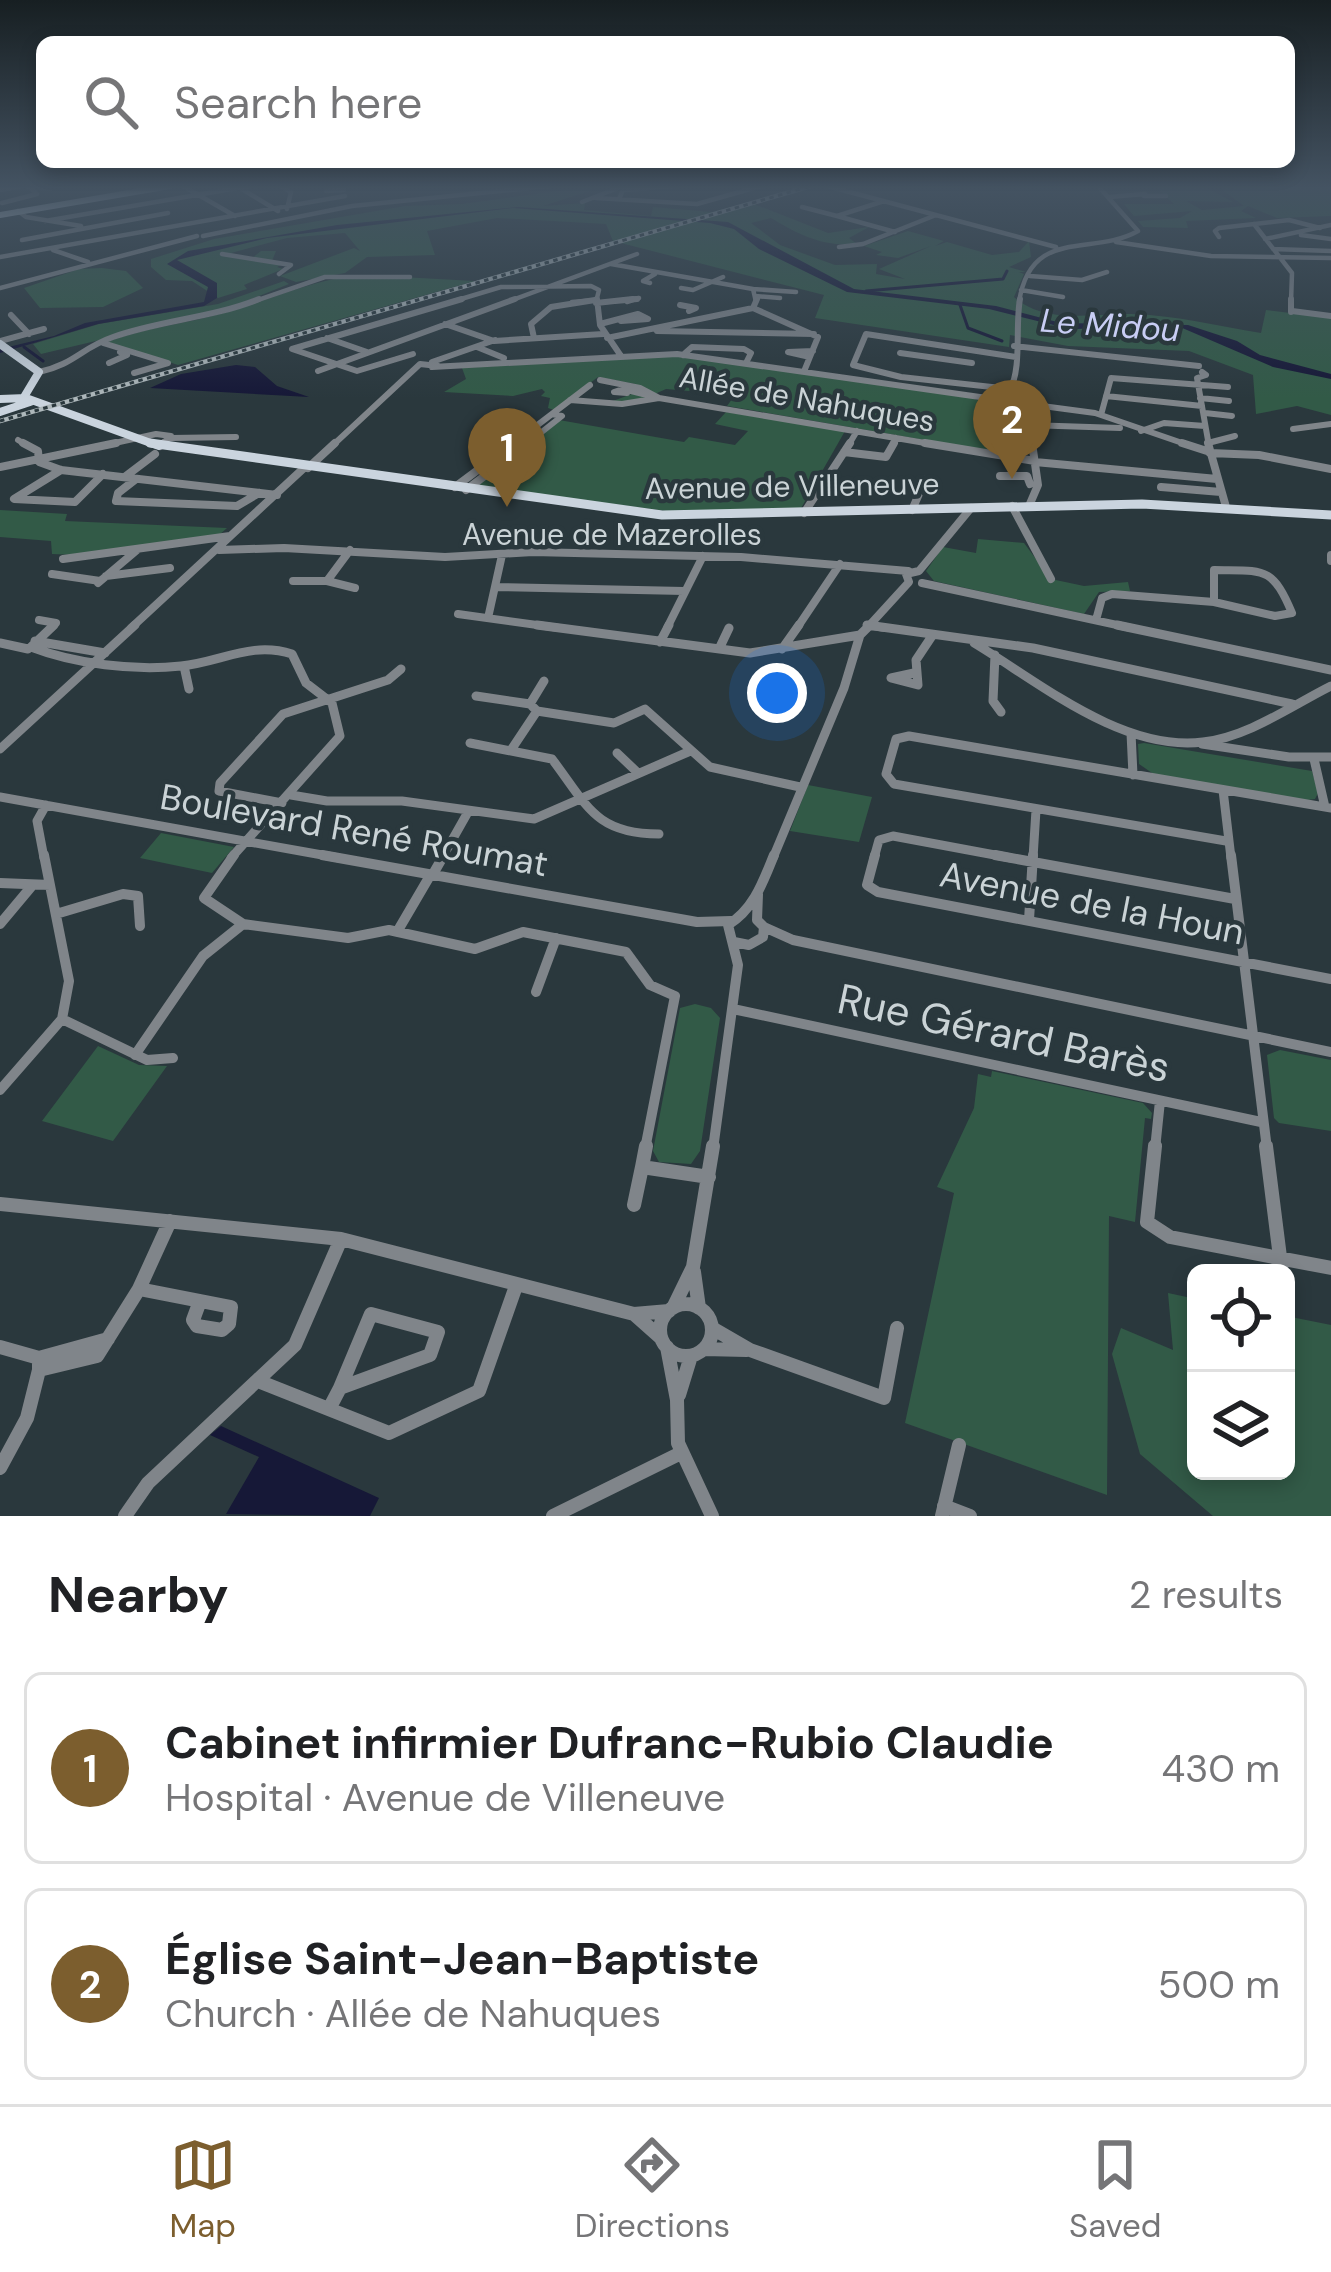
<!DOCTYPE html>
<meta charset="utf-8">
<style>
body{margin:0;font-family:"DM Sans",sans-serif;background:#f6f6f6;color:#202124}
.controls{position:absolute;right:36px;bottom:36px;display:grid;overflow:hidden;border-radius:18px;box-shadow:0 6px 18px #0003}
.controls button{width:108px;height:108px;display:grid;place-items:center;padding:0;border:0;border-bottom:3px solid #e0e0e0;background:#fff;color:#202124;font:60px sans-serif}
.you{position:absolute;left:777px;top:693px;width:42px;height:42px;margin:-30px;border:9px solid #fff;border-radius:50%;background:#1a73e8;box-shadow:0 0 0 18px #1a73e833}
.badge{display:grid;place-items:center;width:78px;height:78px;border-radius:50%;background:#7c5e2e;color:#fff;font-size:39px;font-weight:700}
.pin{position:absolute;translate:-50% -99px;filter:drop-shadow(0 3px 6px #0008)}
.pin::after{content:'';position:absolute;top:63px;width:42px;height:36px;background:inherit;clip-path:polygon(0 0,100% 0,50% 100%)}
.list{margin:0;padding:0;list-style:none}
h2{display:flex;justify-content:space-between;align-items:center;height:156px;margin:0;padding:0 48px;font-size:51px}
h2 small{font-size:39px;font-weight:400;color:#757577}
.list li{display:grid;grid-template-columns:78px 1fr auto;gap:36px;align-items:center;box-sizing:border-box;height:192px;margin:0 24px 24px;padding:0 24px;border:3px solid #e0e0e0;border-radius:18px}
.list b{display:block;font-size:45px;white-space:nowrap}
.list p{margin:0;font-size:39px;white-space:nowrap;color:#757577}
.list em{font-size:39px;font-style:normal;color:#757577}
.icon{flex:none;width:66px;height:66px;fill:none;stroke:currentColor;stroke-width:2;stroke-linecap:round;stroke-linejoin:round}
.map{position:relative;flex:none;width:1331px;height:1516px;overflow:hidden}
.search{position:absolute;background:#fff;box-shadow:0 6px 18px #0003;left:36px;right:36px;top:36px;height:132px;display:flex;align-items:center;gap:30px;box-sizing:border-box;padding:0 42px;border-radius:18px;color:#757577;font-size:45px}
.sheet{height:588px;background:#fff}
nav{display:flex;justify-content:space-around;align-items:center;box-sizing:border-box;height:168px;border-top:3px solid #e0e0e0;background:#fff;font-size:33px;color:#757577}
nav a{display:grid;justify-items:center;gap:6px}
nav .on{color:#7c5e2e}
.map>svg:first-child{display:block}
</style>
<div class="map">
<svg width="1331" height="1516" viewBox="0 0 1331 1516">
<rect width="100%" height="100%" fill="#2a383d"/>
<path fill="#325a47" d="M594 186 602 187 543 206 585 203 584 210 651 216 653 207 712 212 749 202 828 233 869 227 849 238 857 244C823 247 799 235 771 218L751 223 780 245 835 265 877 264 876 274 905 279 879 269 931 246 898 258 876 255 882 252 864 246 908 231 944 241 935 246 947 242 992 255 1019 252 1029 241 1031 257 1009 267 1026 272H1019L1024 274 1014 297C1046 325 1093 313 1131 314 1174 315 1218 326 1261 333L1266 310 1331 318V415L1297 406 1256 414 1253 375 1189 351 1068 346 1010 335 1009 347 815 318 824 295 613 241 606 224 497 218 427 231 435 255 367 257 345 273 296 282 280 276 354 248 360 251 345 233 287 238 231 253 252 258 261 251H276L272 261 283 264 277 267 283 269 244 285 247 289 218 298 192 281 166 280 151 267V259L214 239 405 206 462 204Z
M1155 186H1203L1233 202 1186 201 1202 210 1244 206 1217 186H1331V216L1277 218 1248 206 1241 211 1256 218 1186 221 1188 228 1143 227 1138 221 1180 218 1192 211 1134 216 1124 204H1174Z
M102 268 126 271 143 288 103 307 40 308 24 288 79 269Z
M364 275 475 281 178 365 107 342C146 327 187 324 227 312 274 299 315 278 364 275Z
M284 281 289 284 222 311 41 354 33 344 99 324 218 304Z
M676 356 970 397C1007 413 1013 416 1018 456L727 406 735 395 666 389 637 402H610L632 394 635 384 598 377 554 410 548 408 550 398 541 396 545 392 542 389 513 396 444 392 466 379 462 368Z
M726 412 845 431 800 510 667 511 472 486 559 420 684 442 689 437 735 445 748 431 715 424Z
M0 510 67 514 65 521 227 528 218 536 76 555 52 554 51 541 0 537Z
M978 539 1024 543 1051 579 1084 586 1128 582 1130 591 1099 592 1084 614 934 581 926 571 943 547 976 553Z
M1144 743 1312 771 1318 793 1315 799 1307 800 1155 775 1139 764 1138 744Z
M808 785 872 797 859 842 790 831Z
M161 833 234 847 212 873 140 858Z
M695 1004 711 1008 720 1018 700 1151 691 1164 659 1162 653 1151 680 1008Z
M98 1046 139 1065 167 1066 113 1141 42 1121Z
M1280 1050 1331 1060V1131L1279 1123 1274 1118 1267 1055Z
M992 1071 1143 1103 1152 1113 1151 1119 1145 1118 1135 1222 1109 1216 1107 1495 905 1423 954 1193 937 1187 974 1108 978 1074 991 1077Z
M1168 1293 1196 1299V1471H1286V1316L1331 1325V1516H1213L1140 1454 1112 1354 1121 1328 1173 1350Z"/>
<path fill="#161837" d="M518 207 728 222 854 289 996 306 1061 323 1188 325 1237 341 1260 355 1331 374V379L1273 367 1180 327 1070 329 989 309 847 292 759 249 734 229 710 223 513 208 267 238 177 260 217 283V298L204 306 98 324 0 353V349L54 336 85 323 204 302 208 287 167 264 188 251 337 225Z
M236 365 255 367 277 386 309 397 150 388 181 374Z
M221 1426 379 1498 370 1516 226 1514 259 1457 210 1435Z"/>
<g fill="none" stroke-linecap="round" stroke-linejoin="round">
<path stroke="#161837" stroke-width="3" d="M866 291 1003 279 1007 271
M960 305 968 328 1002 341
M24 347 43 361"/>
<path stroke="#80858a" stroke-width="4.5" d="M183 186 235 216
M280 186 291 192 287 209
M827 186 1056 247
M240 188 278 211
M0 190 23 186
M326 191 344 190
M1144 196H1166
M1109 197 1145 194
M596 198 697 204 761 186
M619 199 623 190 677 186
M884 201 837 216 895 232
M582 202 623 186
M2 203 37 194 28 186
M802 207 837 216
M18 211 26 217 81 226
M45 221 249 186
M1254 224 1292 273 1291 302
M1301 235 1331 239
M203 236 352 206 550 186
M1219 237 1215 231 1219 228 1289 220 1320 228
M1265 239 1331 225
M22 240 168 213
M1116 242 1211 256 1331 258
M839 247 863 244 936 215
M1273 249 1331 251
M53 250 88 262
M222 254 291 265 279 274
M0 257 345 196
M611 264 753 289 756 302
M1030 276 1082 280 1107 272
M650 283 643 281 655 274
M0 288 197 236
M681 288 693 290 723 277
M753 289 796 292
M1021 290 1063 297
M755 296 780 298
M252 302 325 277H410
M451 302 501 287 591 286 599 290 596 302
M507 302 637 254
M572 302 595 300
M607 302 639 298 627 302
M1019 302C1031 226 1092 257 1138 231L1098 186"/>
<path stroke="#80858a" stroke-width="6" d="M597 299 600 325 621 356
M615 301 637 299
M596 303 633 299
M680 305 696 308 689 311
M753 308 757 299
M1292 311 1331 316
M1291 312V299
M11 315 29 334
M445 324 494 341 603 334
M600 324 638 314 648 319 621 321
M657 331 814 334
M327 338 367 352
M534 338 531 324 551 307 595 300
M607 338 753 308 818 337 805 369
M0 341 44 329
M103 343 168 363 134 373
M1014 346 1199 366
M477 347 504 358
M900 353 972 363
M413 354 357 371 292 349 462 299
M683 355 692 347 744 349 751 353 747 361
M810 357 788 352 813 351
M432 362 495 340
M109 363 127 355 120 352
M432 367 677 354 1001 400 1030 429 1032 446
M318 371 515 299
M39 372C75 364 81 348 113 337 161 320 212 318 259 299
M1202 372 1206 375 1197 378 1209 446
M600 380 640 388 659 398 623 389 614 392 627 393
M1010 389 901 377 853 365 866 334 1016 357
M1010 389C1022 369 1015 325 1020 299
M1106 396 1202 406
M1200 398 1229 401
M570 400 622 404 659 398 943 446
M1005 401 1095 413 1191 446
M1205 413 1232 416
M1101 415 1111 378 1228 387
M1028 425 1120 428
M1293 429 1331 424
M1141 431 1164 423 1205 426
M171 438 236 437
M18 440 28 446
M1208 443 1235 436
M101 446 156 434 171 436 160 446
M332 446 420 364 438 366
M510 446 590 385
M524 446 562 416 552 414
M848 446 857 431
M892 446 896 438"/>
<path stroke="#80858a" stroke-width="8" d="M23 443 38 451 39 462 61 470 277 495
M925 443 1035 461
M1182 443 1210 452
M1208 443 1226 507
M160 446 164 443
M844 452 886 457 894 443
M1210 453 1259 455 1331 469
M1035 462 1217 479
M0 467 116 443
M308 468 335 443
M61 470 14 499 75 502 103 474
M126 476 155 454
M1000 476H1027L1030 484
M136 479 118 493 116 501 237 506 259 493
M455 487 514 443
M1161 487 1221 492
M466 490 528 443
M1012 506 1051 579
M1029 506 1038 485 1032 443
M912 510 925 480
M804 513 850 443
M219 550 284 548 445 557 533 552 741 557 908 571
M1331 555V561
M63 559 230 536
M1214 570C1263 571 1272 565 1292 613L1275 616 1214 602Z
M52 574 100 581
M106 576 170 568
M293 581H327L350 550
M327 581 355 588
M98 583 137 550
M922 583 1131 628
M496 587 684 591
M458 614 559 628
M488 618 502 555
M39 620 56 623 51 628
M1096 620 1102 598 1112 594 1214 602
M867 625 885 628
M131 628 305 467
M667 628 703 556
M797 628 840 564
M867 628 909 582 906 574 919 571 971 508"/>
<path stroke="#80858a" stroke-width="9" d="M54 625 31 647C75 664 134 671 181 666 221 662 251 641 292 654L306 683 332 703 340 736 231 858
M537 625 750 653 860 635
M867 625 1033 648 1292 704
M1117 625 1331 670
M35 641 105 653
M660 642 669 625
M0 643 28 649
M974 643C1039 682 1122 752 1203 742 1248 737 1291 706 1331 686
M719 649 729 628
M782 649 799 625
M995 655 993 701 1001 712
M184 666 189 689
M914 673 891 678 918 685 916 660 932 636
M476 696 530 704 537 711
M530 704 544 681
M1131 733 1133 775
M470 743 552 759C587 805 595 834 659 834
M1202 744 1289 757H1331
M0 749 135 625
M511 750 537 711 614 723 645 709 710 767 800 787
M617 753 638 773
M1314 759 1325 807
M1223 790 1231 858
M291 795 327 801H402L534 819 688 752
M0 797 339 858
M282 803 219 791 220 783 283 714 388 680 401 669
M1226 841 894 784 886 774 896 739 909 736 1331 808
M44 858 37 821 46 805
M442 858 468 812
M773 858 844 688 860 635 870 625
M874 858 879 840 893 836 1011 858
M1033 858 1036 810"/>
<path stroke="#80858a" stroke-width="10" d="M44 855 69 981 62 1019 147 1060 173 1058
M234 855 204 898 243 924 348 938 389 930 475 949 523 932 626 952 650 985 675 996 645 1149
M322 855 697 922 731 921
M875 855 867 885 878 892 1331 979
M995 855 1235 899
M1231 855 1267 1149
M433 874 444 855
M0 883 50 885
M56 914 123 894 138 896 140 926
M1029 920 1033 855
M0 924 31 887
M764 927 793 940 1331 1052
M397 932 431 874
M734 942 749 945 763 937 764 927 757 920 758 894
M536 992 556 938
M733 1009 1261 1122
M135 1055 203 956 243 924
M0 1090 62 1019
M713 1149 738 965 728 925C754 909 763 882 774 855
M1155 1149 1160 1101"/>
<path stroke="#80858a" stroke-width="14" d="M646 1146 642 1167 709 1177
M1155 1146 1147 1222 1170 1237 1331 1268
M1266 1146 1282 1273
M0 1204 341 1239 634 1314 669 1311
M634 1205 642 1167
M694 1272 699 1308
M139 1289 231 1307 229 1324 222 1330 197 1326 193 1320 200 1301
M660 1330a26 26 0 1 1 52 0a26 26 0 1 1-52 0Z
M673 1308 693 1267 713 1146
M1286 1312 1287 1317
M371 1314 438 1332 430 1355 340 1388Z
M634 1314 661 1338
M712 1328 750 1350 884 1398 897 1328
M0 1347 39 1358V1370L97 1356 139 1289 170 1221
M667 1347 677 1400 678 1443 712 1516
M704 1349 747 1350
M39 1358 108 1339
M258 1381 389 1433 479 1391 516 1286
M679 1395 691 1356
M329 1409 340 1388
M0 1468 27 1418 39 1370
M944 1506 970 1516
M125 1516 148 1483 295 1345 341 1239
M553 1516 681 1453
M942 1516 959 1445"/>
<path stroke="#cad4de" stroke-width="6" d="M0 215 170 186"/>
<path stroke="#cad4de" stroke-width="8" d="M0 344 39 372 24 397
M0 399 26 398 159 446
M0 412 30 402"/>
<path stroke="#cad4de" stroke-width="9" d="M150 443 662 515 1142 504 1331 515"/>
<defs>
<path id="rail" d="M0 421 811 186"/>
</defs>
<use href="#rail" stroke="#adb7ba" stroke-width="4.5"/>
<use href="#rail" stroke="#2a383d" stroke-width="3" stroke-dasharray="4.5" stroke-linecap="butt"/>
</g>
<linearGradient id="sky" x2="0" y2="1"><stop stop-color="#171f22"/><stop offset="0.47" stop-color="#445362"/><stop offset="1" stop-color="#445362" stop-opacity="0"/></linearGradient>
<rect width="1331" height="399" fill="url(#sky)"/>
<g text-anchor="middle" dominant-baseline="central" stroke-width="9" stroke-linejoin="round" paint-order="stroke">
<g font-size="30" fill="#cad3d6" stroke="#2a383d">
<text transform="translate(807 399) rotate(10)">Allée de Nahuques</text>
<text transform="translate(792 486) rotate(-1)">Avenue de Villeneuve</text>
<text x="612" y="534">Avenue de Mazerolles</text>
</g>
<g font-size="33" font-style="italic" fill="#c8cdf4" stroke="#2a383d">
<text transform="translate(1110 325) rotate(4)">Le Midou</text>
</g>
<g font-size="36" fill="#cad3d6" stroke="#2a383d">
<text transform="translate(354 830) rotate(10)">Boulevard René Roumat</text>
<text transform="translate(1092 903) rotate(11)">Avenue de la Houn</text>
</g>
<g font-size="42" fill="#cad3d6" stroke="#2a383d">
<text transform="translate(1004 1033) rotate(12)">Rue Gérard Barès</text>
</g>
</g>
</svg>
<div class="controls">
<button><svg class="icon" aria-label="locate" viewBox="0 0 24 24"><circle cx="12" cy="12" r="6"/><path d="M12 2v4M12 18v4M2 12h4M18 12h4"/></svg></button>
<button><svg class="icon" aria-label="layers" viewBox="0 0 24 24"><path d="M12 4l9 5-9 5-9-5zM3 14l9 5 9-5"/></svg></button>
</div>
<div class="you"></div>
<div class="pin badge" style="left:507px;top:507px">1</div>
<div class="pin badge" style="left:1012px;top:479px">2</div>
<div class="search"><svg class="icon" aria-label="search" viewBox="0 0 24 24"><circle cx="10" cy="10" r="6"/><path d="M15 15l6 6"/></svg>Search here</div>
</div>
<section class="sheet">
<h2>Nearby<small>2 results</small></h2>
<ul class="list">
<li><span class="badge">1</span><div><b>Cabinet infirmier Dufranc-Rubio Claudie</b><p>Hospital · Avenue de Villeneuve</p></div><em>430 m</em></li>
<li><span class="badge">2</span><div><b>Église Saint-Jean-Baptiste</b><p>Church · Allée de Nahuques</p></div><em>500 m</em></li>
</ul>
</section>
<nav>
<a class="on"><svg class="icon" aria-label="map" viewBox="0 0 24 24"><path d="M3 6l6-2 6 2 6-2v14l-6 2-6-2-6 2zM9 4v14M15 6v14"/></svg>Map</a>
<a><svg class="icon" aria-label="directions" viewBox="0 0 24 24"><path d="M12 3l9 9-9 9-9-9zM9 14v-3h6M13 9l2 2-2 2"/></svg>Directions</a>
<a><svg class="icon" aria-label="saved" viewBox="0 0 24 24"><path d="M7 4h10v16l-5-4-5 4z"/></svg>Saved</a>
</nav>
